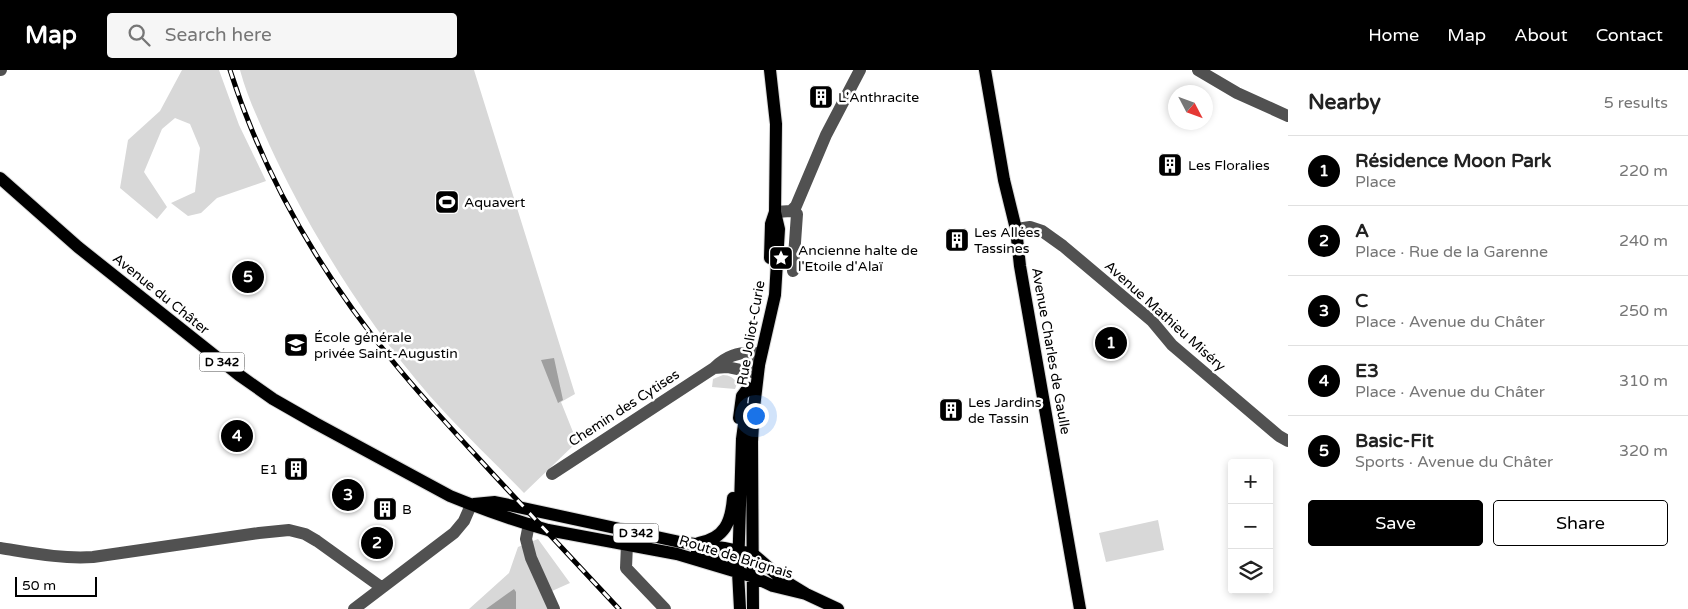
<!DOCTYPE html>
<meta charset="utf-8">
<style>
body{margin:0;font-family:"Varela Round",sans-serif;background:#f6f6f6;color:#222}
.controls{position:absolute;right:15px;bottom:15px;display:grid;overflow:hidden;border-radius:5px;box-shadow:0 2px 8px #0003}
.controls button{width:45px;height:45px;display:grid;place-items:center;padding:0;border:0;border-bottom:1px solid #e0e0e0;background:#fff;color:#222;font:25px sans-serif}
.compass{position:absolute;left:1168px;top:15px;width:45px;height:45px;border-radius:50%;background:#fff;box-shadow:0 2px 8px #0003;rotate:131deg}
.scale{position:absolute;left:15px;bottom:12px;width:82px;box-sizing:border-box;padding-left:5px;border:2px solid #000;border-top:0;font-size:14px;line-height:18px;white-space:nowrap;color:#000;-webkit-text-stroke:4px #fff;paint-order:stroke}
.you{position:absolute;left:755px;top:345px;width:18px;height:18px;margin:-12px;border:4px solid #fff;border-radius:50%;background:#1a73e8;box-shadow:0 0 0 8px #1a73e833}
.badge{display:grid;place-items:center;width:32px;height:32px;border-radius:50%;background:#000;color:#fff;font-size:16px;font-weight:700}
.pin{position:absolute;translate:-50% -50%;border:2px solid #fff;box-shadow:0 1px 5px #0006}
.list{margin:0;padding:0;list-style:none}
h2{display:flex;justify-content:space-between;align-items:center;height:65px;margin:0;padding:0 20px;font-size:21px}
h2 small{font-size:16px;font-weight:400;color:#767676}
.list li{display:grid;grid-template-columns:32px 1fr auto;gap:15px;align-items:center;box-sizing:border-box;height:70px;padding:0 20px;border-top:1px solid #e0e0e0}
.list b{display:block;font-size:19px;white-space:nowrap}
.list p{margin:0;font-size:16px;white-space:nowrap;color:#767676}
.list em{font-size:16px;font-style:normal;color:#767676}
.actions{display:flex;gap:10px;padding:15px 20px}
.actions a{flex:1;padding:11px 0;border:1px solid #000;border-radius:5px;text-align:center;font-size:18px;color:#000}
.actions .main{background:#000;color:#fff}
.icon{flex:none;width:28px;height:28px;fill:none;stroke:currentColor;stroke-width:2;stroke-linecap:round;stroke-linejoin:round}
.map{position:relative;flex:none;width:1288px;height:539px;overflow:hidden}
header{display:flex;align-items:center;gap:30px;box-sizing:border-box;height:70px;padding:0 25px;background:#000;color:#fff}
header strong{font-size:24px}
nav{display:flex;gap:28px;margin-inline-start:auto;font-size:18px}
.search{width:350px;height:45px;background:#f6f6f6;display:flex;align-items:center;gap:12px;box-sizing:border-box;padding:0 18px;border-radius:5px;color:#767676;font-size:19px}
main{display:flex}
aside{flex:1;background:#fff}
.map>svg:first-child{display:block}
</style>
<header>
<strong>Map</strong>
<div class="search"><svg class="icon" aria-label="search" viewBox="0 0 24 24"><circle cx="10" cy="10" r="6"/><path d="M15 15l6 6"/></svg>Search here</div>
<nav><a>Home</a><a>Map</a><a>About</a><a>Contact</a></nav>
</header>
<main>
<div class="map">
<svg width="1288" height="539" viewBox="0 0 1288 539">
<rect width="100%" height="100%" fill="#fff"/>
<path fill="#d8d8d8" d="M182 0H219L239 55 266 111 217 128 201 143 188 146 171 133 195 122 200 78 190 54 175 48 162 59 144 102 167 137 157 149 120 118 128 70 160 41Z
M240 0H474L575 324 561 332 577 372 524 423C492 390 459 359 429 325 366 252 309 161 269 74 258 49 247 26 240 0Z
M723 305C729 305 735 308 737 314L735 319 712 317 713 309Z
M1158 450 1164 480 1106 492 1099 463Z
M538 469 570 513 543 525 549 539H469L509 503 518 477Z"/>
<path fill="#9f9f9f" d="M554 288 563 330 558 333 541 290Z
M514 519 516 522V539H486Z"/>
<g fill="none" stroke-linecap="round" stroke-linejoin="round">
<defs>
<path id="major" d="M985 0 1004 110 1016 159 1020 196 1080 539
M0 108 78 177 239 305 273 329 315 353 450 426C482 439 515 451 548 460L677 484 754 507 773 516 806 524
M770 188 771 154 775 142
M739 348 742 326 748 318
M474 434 495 432 680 472 724 478 753 484 783 510 806 524 838 539
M699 473C725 468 731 452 733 428
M697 482 738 491
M740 539 738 502 742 369 746 339
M753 539 752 372 754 338 759 295 775 225 779 159 775 142 776 54 770 0"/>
</defs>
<use href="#major" stroke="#dbdbdb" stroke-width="14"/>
<path stroke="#515151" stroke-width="12" d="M0 0H1
M1198 0 1237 23 1288 46
M793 140 797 144 793 201
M775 142 791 141 796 136 826 65 860 0
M1016 159 1030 157 1042 161 1063 176 1152 251 1172 275 1279 366 1288 371
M552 404 714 298C726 286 738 282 755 283L759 295 751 302 727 297 714 298
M529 454 526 469 531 488 554 539
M627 474 626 498 665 539
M0 478C32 483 61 489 93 487L259 463 289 460 305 464 317 471 381 517
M354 539 454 463 464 451 471 435"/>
<use href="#major" stroke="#000" stroke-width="12"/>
<defs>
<path id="rail" d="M230 0C264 107 323 207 395 294 426 332 460 368 493 404 535 449 577 494 619 539"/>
</defs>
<use href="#rail" stroke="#000" stroke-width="5"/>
<use href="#rail" stroke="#fff" stroke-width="3" stroke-dasharray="9" stroke-linecap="butt"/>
</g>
<defs>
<symbol id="building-square" viewBox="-11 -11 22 22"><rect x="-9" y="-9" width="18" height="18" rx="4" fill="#000" stroke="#fff"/><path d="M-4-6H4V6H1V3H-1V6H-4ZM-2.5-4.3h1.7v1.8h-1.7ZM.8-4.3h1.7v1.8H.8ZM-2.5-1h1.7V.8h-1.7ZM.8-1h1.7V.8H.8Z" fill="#fff"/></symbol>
<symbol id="stadium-square" viewBox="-11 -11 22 22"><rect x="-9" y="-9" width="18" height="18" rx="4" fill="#000" stroke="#fff"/><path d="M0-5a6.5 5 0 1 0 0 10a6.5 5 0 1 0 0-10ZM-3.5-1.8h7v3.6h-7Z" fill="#fff"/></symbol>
<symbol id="sight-square" viewBox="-11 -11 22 22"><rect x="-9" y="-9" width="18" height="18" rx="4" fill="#000" stroke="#fff"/><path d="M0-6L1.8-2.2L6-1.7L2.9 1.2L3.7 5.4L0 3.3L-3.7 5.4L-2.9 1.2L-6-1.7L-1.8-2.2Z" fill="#fff"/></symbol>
<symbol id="school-square" viewBox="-11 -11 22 22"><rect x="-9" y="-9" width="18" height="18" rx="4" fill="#000" stroke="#fff"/><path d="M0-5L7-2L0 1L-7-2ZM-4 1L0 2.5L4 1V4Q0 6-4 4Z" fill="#fff"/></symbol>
</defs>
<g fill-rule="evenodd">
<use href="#building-square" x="807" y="13" width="28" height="28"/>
<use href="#building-square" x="1156" y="81" width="28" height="28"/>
<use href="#stadium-square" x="433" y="118" width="28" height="28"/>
<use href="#building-square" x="943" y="156" width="28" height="28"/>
<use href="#sight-square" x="767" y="174" width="28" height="28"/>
<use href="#school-square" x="282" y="261" width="28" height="28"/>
<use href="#building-square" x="937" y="326" width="28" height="28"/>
<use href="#building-square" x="282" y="385" width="28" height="28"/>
<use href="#building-square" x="371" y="425" width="28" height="28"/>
</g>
<g text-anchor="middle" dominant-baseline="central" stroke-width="5" stroke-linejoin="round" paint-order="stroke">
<g fill="#fff" stroke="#4c4c4c" stroke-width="1">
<rect x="199.5" y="282.5" width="45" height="19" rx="4"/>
<rect x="613.5" y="453.5" width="45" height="19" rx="4"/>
</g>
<g font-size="12" font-weight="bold" fill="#000">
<text x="222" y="292">D 342</text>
<text x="636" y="463">D 342</text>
</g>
<g font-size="14" fill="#000" stroke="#fff" text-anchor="start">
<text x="838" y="27">L'Anthracite</text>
<text x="1188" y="95">Les Floralies</text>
<text x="464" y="132">Aquavert</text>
<text x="974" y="162">Les Allées<tspan x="974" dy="16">Tassines</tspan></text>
<text x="798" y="180">Ancienne halte de<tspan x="798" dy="16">l'Etoile d'Alaï</tspan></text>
<text x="314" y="267">École générale<tspan x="314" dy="16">privée Saint-Augustin</tspan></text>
<text x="968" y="332">Les Jardins<tspan x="968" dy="16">de Tassin</tspan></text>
<text x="278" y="399" text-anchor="end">E1</text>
<text x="402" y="439">B</text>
</g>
<g font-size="14" fill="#000" stroke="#fff">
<text transform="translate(161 224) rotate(39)">Avenue du Châter</text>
<text transform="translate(1165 246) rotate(42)">Avenue Mathieu Miséry</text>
<text transform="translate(751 263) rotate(-80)">Rue Joliot-Curie</text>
<text transform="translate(1051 281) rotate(80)">Avenue Charles de Gaulle</text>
<text transform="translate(624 338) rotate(-33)">Chemin des Cytises</text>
<text transform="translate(736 487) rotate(17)">Route de Brignais</text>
</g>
</g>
</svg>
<div class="controls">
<button>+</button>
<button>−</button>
<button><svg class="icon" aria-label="layers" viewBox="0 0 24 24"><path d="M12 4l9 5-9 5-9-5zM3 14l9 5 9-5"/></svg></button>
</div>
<svg class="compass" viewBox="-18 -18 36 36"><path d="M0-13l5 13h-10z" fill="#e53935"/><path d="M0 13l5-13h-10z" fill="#767676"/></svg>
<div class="scale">50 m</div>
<div class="you"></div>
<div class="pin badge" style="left:1111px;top:273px">1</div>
<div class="pin badge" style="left:377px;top:473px">2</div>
<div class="pin badge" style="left:348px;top:425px">3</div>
<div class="pin badge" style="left:237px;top:366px">4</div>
<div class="pin badge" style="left:248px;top:207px">5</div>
</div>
<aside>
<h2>Nearby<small>5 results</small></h2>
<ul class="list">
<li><span class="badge">1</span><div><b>Résidence Moon Park</b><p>Place</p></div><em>220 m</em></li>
<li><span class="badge">2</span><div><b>A</b><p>Place · Rue de la Garenne</p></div><em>240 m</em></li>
<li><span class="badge">3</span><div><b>C</b><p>Place · Avenue du Châter</p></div><em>250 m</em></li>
<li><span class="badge">4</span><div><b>E3</b><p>Place · Avenue du Châter</p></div><em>310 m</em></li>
<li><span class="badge">5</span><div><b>Basic-Fit</b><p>Sports · Avenue du Châter</p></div><em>320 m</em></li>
</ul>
<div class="actions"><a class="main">Save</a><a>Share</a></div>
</aside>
</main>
